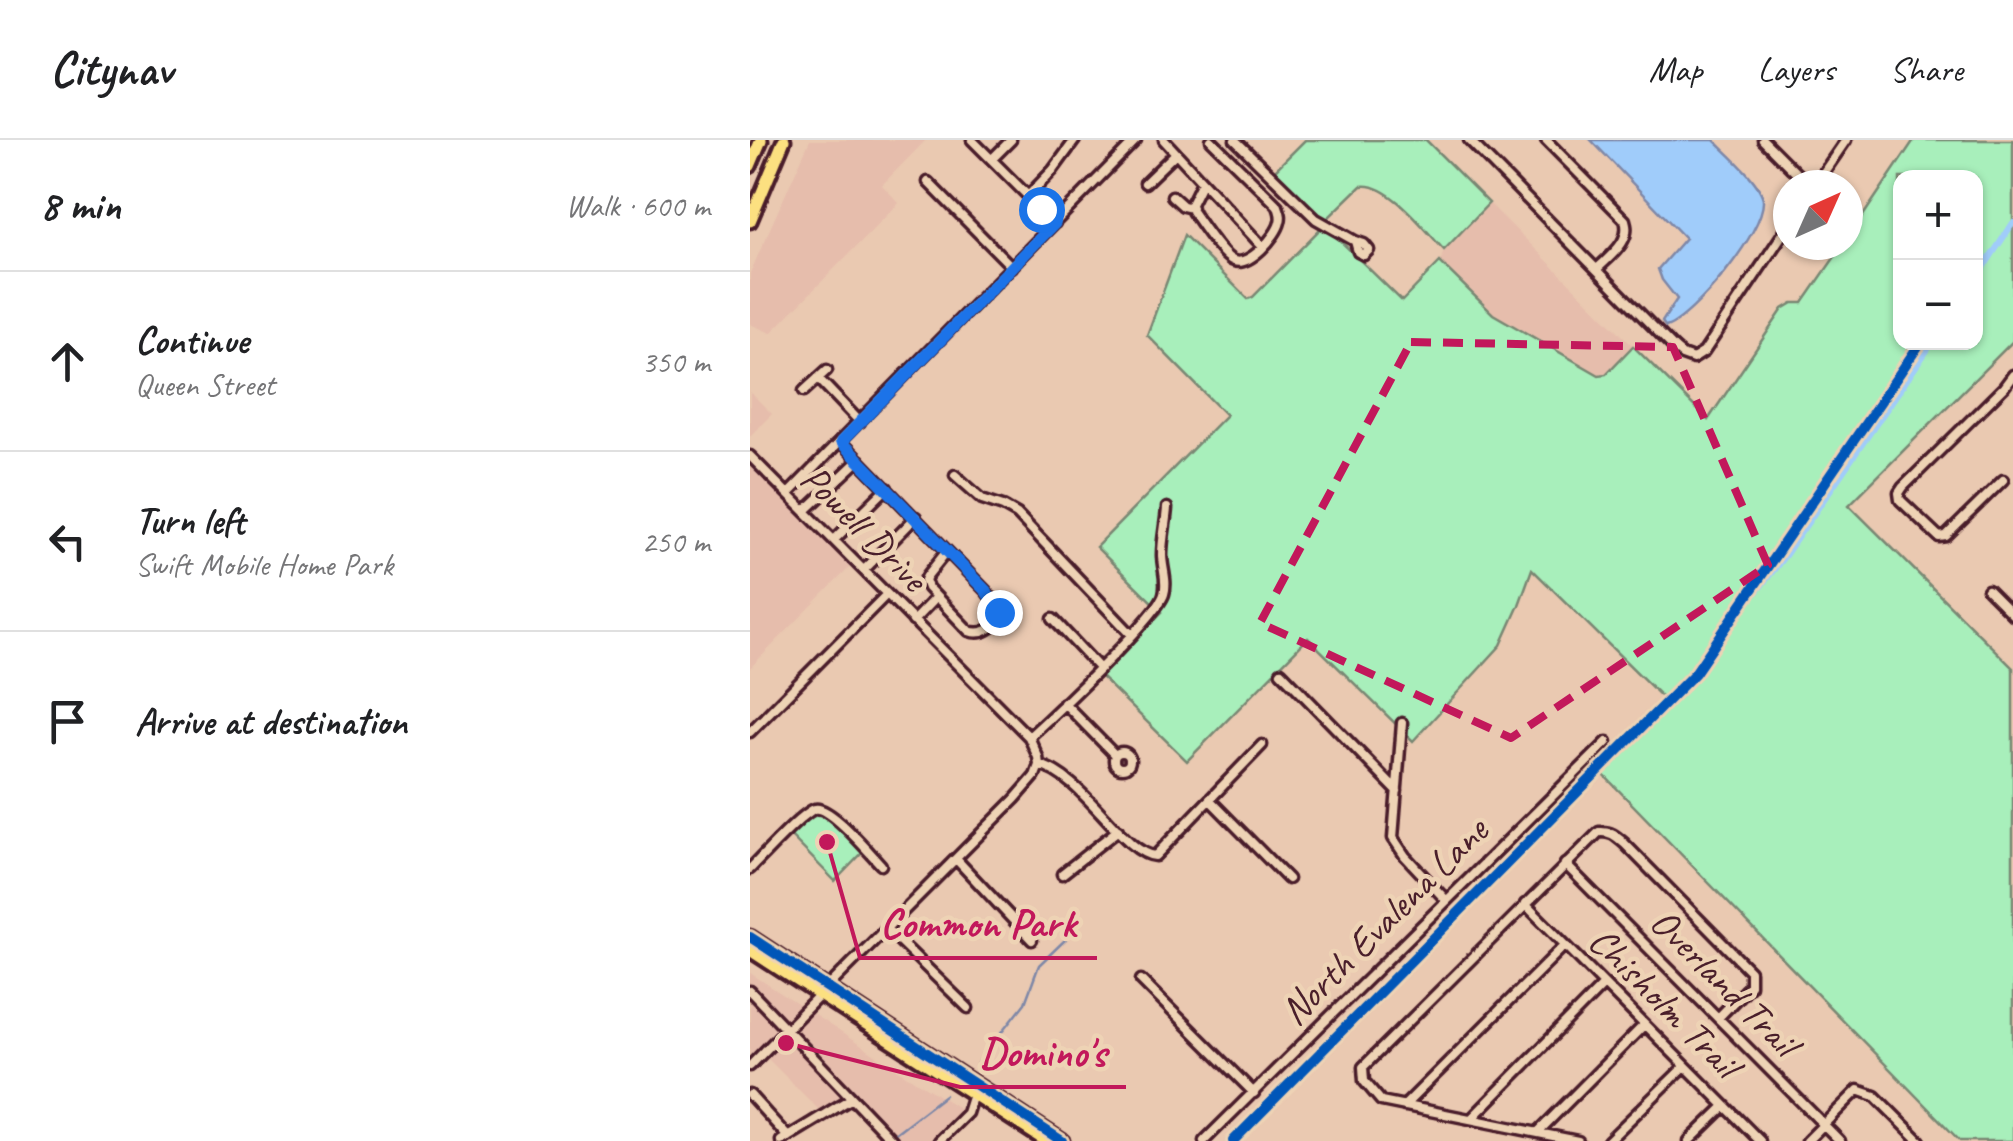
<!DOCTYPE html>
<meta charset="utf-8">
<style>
body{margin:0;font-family:Caveat,sans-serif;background:#f2f2f2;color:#202124}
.controls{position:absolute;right:30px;top:30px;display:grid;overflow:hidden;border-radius:20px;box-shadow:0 2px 8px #0004}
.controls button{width:90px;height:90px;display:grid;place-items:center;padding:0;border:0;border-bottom:2px solid #e0e0e0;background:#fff;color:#202124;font:50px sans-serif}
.compass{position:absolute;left:1023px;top:30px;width:90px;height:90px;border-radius:50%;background:#fff;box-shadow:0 2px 8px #0004;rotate:45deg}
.stop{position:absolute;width:30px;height:30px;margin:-22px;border:8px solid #1a73e8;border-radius:50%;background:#fff}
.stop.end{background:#1a73e8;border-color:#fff;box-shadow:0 2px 10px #0008}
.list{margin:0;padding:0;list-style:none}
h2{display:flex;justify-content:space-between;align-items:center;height:130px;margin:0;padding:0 40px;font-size:42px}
h2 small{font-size:32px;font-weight:400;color:#757577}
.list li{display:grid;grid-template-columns:65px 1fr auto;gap:30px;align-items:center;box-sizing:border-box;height:180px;padding:0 40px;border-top:2px solid #e0e0e0}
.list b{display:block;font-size:38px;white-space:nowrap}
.list p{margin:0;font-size:32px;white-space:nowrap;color:#757577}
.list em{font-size:32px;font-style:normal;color:#757577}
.icon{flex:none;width:55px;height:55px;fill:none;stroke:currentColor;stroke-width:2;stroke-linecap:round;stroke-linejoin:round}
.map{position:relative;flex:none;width:1263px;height:1001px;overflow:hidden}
header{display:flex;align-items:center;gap:60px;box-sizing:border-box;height:140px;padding:0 50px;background:#fff;border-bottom:2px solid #e0e0e0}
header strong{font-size:48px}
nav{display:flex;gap:55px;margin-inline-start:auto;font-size:35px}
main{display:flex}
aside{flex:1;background:#fff}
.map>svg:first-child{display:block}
</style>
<header>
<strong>Citynav</strong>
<nav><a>Map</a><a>Layers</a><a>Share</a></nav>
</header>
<main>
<aside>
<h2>8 min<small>Walk · 600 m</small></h2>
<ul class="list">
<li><svg class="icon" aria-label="ahead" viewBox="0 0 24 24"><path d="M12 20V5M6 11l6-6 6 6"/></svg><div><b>Continue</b><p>Queen Street</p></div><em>350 m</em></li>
<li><svg class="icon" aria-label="left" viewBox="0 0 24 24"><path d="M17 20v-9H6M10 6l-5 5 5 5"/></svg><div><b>Turn left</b><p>Swift Mobile Home Park</p></div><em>250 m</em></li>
<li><svg class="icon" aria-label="arrive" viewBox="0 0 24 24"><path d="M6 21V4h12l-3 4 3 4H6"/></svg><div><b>Arrive at destination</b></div></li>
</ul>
</aside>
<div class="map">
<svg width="1263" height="1001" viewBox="0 0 1263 1001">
<rect width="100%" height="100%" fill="#eac9b1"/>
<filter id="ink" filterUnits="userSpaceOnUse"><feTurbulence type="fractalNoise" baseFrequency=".01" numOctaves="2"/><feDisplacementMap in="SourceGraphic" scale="20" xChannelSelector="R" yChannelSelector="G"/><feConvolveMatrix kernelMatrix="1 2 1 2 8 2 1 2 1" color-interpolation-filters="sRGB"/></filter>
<g filter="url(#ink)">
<path fill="#e6bdac" d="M60 0H176L132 45 149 63 21 193 0 184V133Z
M739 63 883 206 856 234 849 235 839 231 743 174 690 123 694 110Z
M0 252 22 274 0 296Z
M0 315 103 424 0 528Z
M0 833 156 935 220 975 195 1001H144L104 959 77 978 16 917 0 933Z"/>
<path fill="#a8efbb" stroke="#798773" stroke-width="2.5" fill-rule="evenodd" d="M555 0H676L739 63 694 110C676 91 638 41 611 46L574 82 522 33Z
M1164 0H1263V201L1099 365 1263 528V1001H1210L849 630 918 563 782 429 769 465 751 505 663 601 558 498 437 621 349 535 412 472 346 407 476 275 397 195 434 95 498 159 503 157 574 85 652 161 690 122 743 174 849 235 856 234 883 206 958 280 1033 169 1043 163H1053L1093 105H1098V98ZM1150 38H1226V202H1150Z
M71 671 80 676 114 711 85 741 39 694 63 672Z"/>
<path fill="#a0ccfa" stroke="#7e87a7" stroke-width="2.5" d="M841 0H964C977 13 1012 43 1013 60 1015 91 944 177 916 187L912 182 927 159 912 140 908 129 935 98Z"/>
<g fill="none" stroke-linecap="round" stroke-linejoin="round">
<path stroke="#7e87a7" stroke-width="2.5" d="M227 924 275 863 289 825 316 799
M135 1001 195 955"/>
<path stroke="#a0ccfa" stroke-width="6" d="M1226 139 1263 83
M478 1001 863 617 966 504 1034 417 1183 202"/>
<defs>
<path id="street" d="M222 0 305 83
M414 0 513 107
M485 0 566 79 605 101
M719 0 925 209 932 215 943 219 954 212 1038 86
M796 0 875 80C882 101 861 115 847 129
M1013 0 1058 45
M242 19 261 0
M178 42 262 127
M452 42 441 64 442 71C450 82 472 117 484 121 499 127 527 96 530 82 532 75 530 73 528 66L461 0
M395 43 426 13
M1065 45 1096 0
M278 56 303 30 325 0
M422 56 433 66 442 68
M605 101 614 104 619 110 614 115 608 112Z
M68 238 110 282
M54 251 77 230
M91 302 236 451 246 464 250 475C246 488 232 496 219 491L178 448 175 440 177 436 197 411
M0 316 279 597 288 617 289 625
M205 335 232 359 253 366 267 374 382 495
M1253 340 1196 396 1189 397 1150 360 1149 353 1153 347 1254 247 1263 235
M38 354 386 0
M55 371 109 320
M84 400 137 348
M114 430 166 377
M1238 450 1263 475
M303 479 349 528
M163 481 186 457
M531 532 647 651
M314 563 365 615
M652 583 643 698 655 716 696 760
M0 592 137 454
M279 597C302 576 408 476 414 454 418 441 412 428 412 415 412 399 416 383 417 368
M364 620a8 8 0 1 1 16 0a8 8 0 1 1-16 0Z
M289 625C332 635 374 714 405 716L512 605
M460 660 538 739
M206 719 282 800
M815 724 1090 1001
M0 729C11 718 54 671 65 669 79 665 120 713 131 725
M312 734 368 690
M775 764 1010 1001
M137 789 218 868
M391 840 504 953
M77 848 265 659 285 636 289 625
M0 851 143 1001
M0 926 70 855
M0 955 38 997
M654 966 815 805
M722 978 854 844
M788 992 894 885
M31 1001 102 958
M189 1001 217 973 223 954
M454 1001 857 602
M828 1001 631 961 614 941 613 927 849 692C861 691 866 696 875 704L1000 831V845L968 878
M858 1001 935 926
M939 1001 975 966
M1057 1001 1108 950 1125 956 1170 1001"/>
<path id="primary" d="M0 26 11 0
M0 81 34 0
M0 797 312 1001
M0 810 296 1001"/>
</defs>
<use href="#street" stroke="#4a1f2b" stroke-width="15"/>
<use href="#primary" stroke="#4a1f2b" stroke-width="19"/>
<use href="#street" stroke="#eed3b5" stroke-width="8"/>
<use href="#primary" stroke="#fce080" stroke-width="11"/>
<defs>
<path id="cycleway" d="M0 797 312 1001
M483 1001 945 533 1171 202"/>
</defs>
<use href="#cycleway" stroke="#eed3b5" stroke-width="16"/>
<use href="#cycleway" stroke="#0057b8" stroke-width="10"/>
</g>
</g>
<g fill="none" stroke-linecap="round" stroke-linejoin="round" filter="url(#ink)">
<path stroke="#1a73e8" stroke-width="12" d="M249 472 236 451 91 302 305 83 291 69"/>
</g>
<path fill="none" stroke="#c2185b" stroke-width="8" stroke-dasharray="20 12" stroke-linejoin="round" d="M661 202 923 207 1018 425 761 598 510 483Z"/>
<g text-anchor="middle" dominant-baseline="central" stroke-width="9" stroke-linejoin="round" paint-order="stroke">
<g font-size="40" fill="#4a1f2b" stroke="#eed3b5">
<text transform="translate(114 388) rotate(45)">Powell Drive</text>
<text transform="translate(634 781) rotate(-45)">North Evalena Lane</text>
<text transform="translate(974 842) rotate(45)">Overland Trail</text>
<text transform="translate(914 862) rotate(45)">Chisholm Trail</text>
</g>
</g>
<path fill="none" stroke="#c2185b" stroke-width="4" d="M77 702L110 818H347M36 903L210 947H376"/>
<g fill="#c2185b" stroke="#eed3b5" stroke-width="4">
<circle cx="77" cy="702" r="10"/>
<circle cx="36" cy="903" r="10"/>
</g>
<g font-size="42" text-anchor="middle" font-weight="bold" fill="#c2185b" stroke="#eed3b5" stroke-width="9" stroke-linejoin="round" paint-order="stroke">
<text x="228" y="797">Common Park</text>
<text x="293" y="926">Domino's</text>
</g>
</svg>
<div class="controls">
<button>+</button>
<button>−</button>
</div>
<svg class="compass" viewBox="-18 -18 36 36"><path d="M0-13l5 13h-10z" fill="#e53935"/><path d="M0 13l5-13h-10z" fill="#757577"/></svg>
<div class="stop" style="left:291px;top:69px"></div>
<div class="stop end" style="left:249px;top:472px"></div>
</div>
</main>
